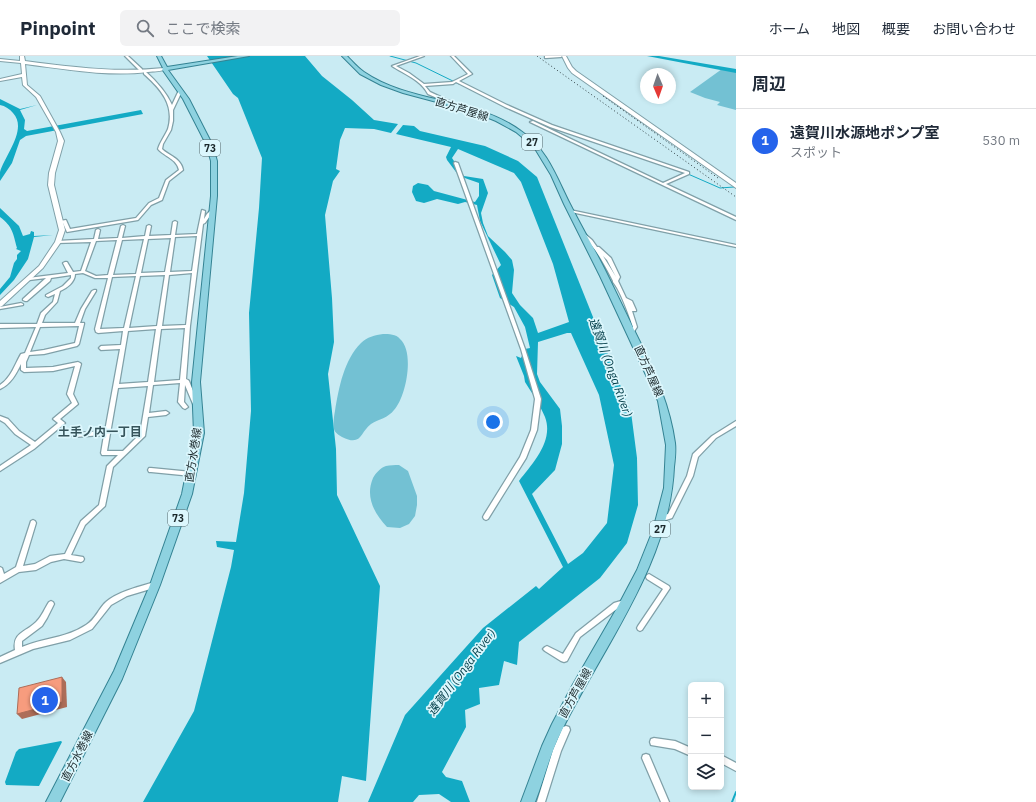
<!DOCTYPE html>
<html lang="ja">
<meta charset="utf-8">
<style>
body{margin:0;font-family:"IBM Plex Sans","Noto Sans JP",sans-serif;background:#f2f2f3;color:#1f2937}
.controls{position:absolute;right:12px;bottom:12px;display:grid;overflow:hidden;border-radius:6px;box-shadow:0 2px 6px #0003}
.controls button{width:36px;height:36px;display:grid;place-items:center;padding:0;border:0;border-bottom:1px solid #e0e1e3;background:#fff;color:#1f2937;font:20px sans-serif}
.compass{position:absolute;left:640px;top:12px;width:36px;height:36px;border-radius:50%;background:#fff;box-shadow:0 2px 6px #0003;rotate:178deg}
.you{position:absolute;left:493px;top:366px;width:14px;height:14px;margin:-10px;border:3px solid #fff;border-radius:50%;background:#1a73e8;box-shadow:0 0 0 6px #1a73e833}
.badge{display:grid;place-items:center;width:26px;height:26px;border-radius:50%;background:#2563eb;color:#fff;font-size:13px;font-weight:700}
.pin{position:absolute;translate:-50% -50%;border:2px solid #fff;box-shadow:0 1px 4px #0006}
.list{margin:0;padding:0;list-style:none}
h2{display:flex;justify-content:space-between;align-items:center;height:52px;margin:0;padding:0 16px;font-size:17px}
h2 small{font-size:13px;font-weight:400;color:#747a83}
.list li{display:grid;grid-template-columns:26px 1fr auto;gap:12px;align-items:center;box-sizing:border-box;height:64px;padding:0 16px;border-top:1px solid #e0e1e3}
.list b{display:block;font-size:15px;white-space:nowrap}
.list p{margin:0;font-size:13px;white-space:nowrap;color:#747a83}
.list em{font-size:13px;font-style:normal;color:#747a83}
.icon{flex:none;width:22px;height:22px;fill:none;stroke:currentColor;stroke-width:2;stroke-linecap:round;stroke-linejoin:round}
.map{position:relative;flex:none;width:736px;height:746px;overflow:hidden}
header{display:flex;align-items:center;gap:24px;box-sizing:border-box;height:56px;padding:0 20px;background:#fff;border-bottom:1px solid #e0e1e3}
header strong{font-size:19px}
nav{display:flex;gap:22px;margin-inline-start:auto;font-size:14px}
.search{width:280px;height:36px;background:#f2f2f3;display:flex;align-items:center;gap:10px;box-sizing:border-box;padding:0 14px;border-radius:6px;color:#747a83;font-size:15px}
main{display:flex}
aside{flex:1;background:#fff}
.map>svg:first-child{display:block}
</style>
<header>
<strong>Pinpoint</strong>
<div class="search"><svg class="icon" aria-label="search" viewBox="0 0 24 24"><circle cx="10" cy="10" r="6"/><path d="M15 15l6 6"/></svg>ここで検索</div>
<nav><a>ホーム</a><a>地図</a><a>概要</a><a>お問い合わせ</a></nav>
</header>
<main>
<div class="map">
<svg width="736" height="746" viewBox="0 0 736 746">
<rect width="100%" height="100%" fill="#c9ebf3"/>
<path fill="#73c1d3" d="M722 13 736 16V54L717 49 720 46 705 42 690 36Z
M383 278C389 278 396 278 400 283 415 296 406 341 394 354 388 362 379 363 371 368 360 376 362 391 342 381 339 379 335 377 334 373 333 367 334 360 335 355 339 331 344 304 361 287 367 281 375 279 383 278Z
M399 409 408 415 417 440V449L415 460 409 468 400 472 387 471C374 457 365 441 373 422 375 418 381 411 386 410 390 409 395 409 399 409Z"/>
<path fill="#13aac4" fill-rule="evenodd" d="M207 0H305L322 20 352 44 374 64 398 68 391 77 374 73 345 72 340 84 336 113 340 115 333 125 325 159 332 242 334 286 328 318 336 393 337 439 380 530 366 725 342 720 338 746H143L194 655 231 511 234 494 217 491 216 485 236 486 244 437 251 355 249 257 259 152 262 102 238 42 233 38Z
M0 43 20 53 37 49 20 54 25 64 24 73 27 75 141 54 143 58 26 80 20 84 12 107 0 125C0 122 0 118 0 116 5 99 28 73 13 57 10 53 5 50 0 49Z
M403 69 414 70 420 75 485 90 518 105 537 121 631 356 637 402 638 449 627 487 600 522 519 586 517 609 504 605 499 629 479 632 480 648 465 654 466 671 442 716 446 721 462 725 470 746H451L439 738 419 739 413 746H368L405 659 483 572 536 530 539 533 563 511 519 425C533 407 554 385 545 361 540 349 532 337 525 326L524 320 516 300 521 302 525 293 530 292 525 271 514 251 500 242 492 219 501 209 480 165 477 149 465 146 458 148 437 143 424 147 416 145 412 136 413 130 418 127 428 129 434 135 475 146 479 140V127L459 120 447 104 446 101 451 91 396 78ZM458 93 514 117 521 126 553 208 569 266 538 277 533 262 520 249 512 237 514 214 512 204 505 196 488 180 483 167 481 157 488 137 483 123 464 120 452 102ZM567 277H571L599 339 614 409 607 467 583 497 568 508 532 438 555 414 562 388V370L560 353 540 326 537 318 538 286Z
M0 152 19 170 23 180 30 178 31 175 34 176V180L53 179 34 181 28 203 14 224 0 239V233L10 221 14 207 17 203V199L21 195 16 193 17 192C13 177 13 171 0 161Z
M61 685 62 686 39 730 6 729 5 726 16 696 19 693Z"/>
<g fill="none" stroke-linecap="round" stroke-linejoin="round">
<path stroke="#13aac4" stroke-width="1" d="M390 0 416 7 459 28
M500 48 590 92
M532 63 539 66
M677 114 685 117
M688 118 720 132 734 131"/>
<path stroke="#13aac4" stroke-width="2" d="M732 746 736 736"/>
<path fill="#13aac4" fill-rule="evenodd" d="M647 0H659L736 13V17Z"/>
<defs>
<path id="street" d="M125 0H128L142 13V15H140Z
M420 0H424L396 10 409 17 424 28 452 26 468 18 451 0H454L472 18 459 25 507 49 552 69 689 116V118L666 128 736 161V164L530 66 533 65 663 127 685 117 550 71 505 51 456 26 453 28 425 30 430 36 458 49 455 50 428 38C421 24 404 18 392 10Z
M545 0H562L561 1 546 2H545Z
M144 16H146C157 26 166 36 172 49L179 34 182 35 173 54V65L171 74 163 88 162 93C169 100 181 102 183 114L169 125 162 144 151 149 138 164 67 176 63 167H60V165L66 164 70 173 136 162 149 147 159 142 166 124 179 114C177 103 165 101 158 93 160 86 165 80 168 73 175 49 161 33 144 18Z
M455 106 458 107 525 293 541 343 537 374 526 402 488 463 486 464 484 463 483 461 484 459 520 401 531 374 535 343 521 293 454 107Z
M202 154 205 155 204 163 207 158 211 154 214 155 210 160 205 167 203 168 190 270 186 323 188 324 189 325 198 347 197 348H193L185 329 184 346 188 351 185 353 183 352 178 346 180 327 153 329 149 357 166 355 169 357 166 359 148 361 145 380 113 411 105 450 85 469 71 499 83 501 84 503 83 505 81 506 64 503 51 506 36 514 19 516 0 527V511L2 512 4 518 16 511 31 465 33 464 35 465 36 467 23 510 35 508 50 500 65 498 81 465 99 449 107 410 118 399H102L101 397 104 379 74 381 72 380 71 379 72 378 74 377 105 375 120 293 101 294 99 292 101 290 121 289 123 275 98 277 96 276 95 273 108 222H95L83 217 75 218C75 226 67 232 60 235L57 246 45 259 42 267H75L81 253 92 235 94 234H96V235L85 253 80 267H84V268L79 288 77 290 44 298 29 299 26 306V312L53 311 78 306 80 307 81 308 73 338 78 348 60 363 65 367 64 368 34 393 0 415V410L31 389 15 378 5 367 0 364V360L8 363 19 375 35 386 58 367 53 363 54 362 72 347 67 338 75 310 53 315 24 316 21 314V308C16 318 11 328 0 333V329C11 322 15 308 21 298L25 297 36 271 0 272V268H37L41 257 53 246 55 238 48 241 46 240V239L63 230 71 222V219L51 222 50 225 27 245H25L23 244V243L46 222 30 224H28V222L68 217 63 207 65 206H67L73 216 81 215 91 186 58 187H57V185L94 183 96 174 98 173 100 174 98 183 118 182 121 170 123 169 125 170 122 182 145 180 147 170 149 169 151 170 149 180 171 179 173 166 175 165 177 166 175 179 197 178ZM197 180 192 215 170 216 175 181ZM171 182 165 216 141 217 148 183ZM144 183 136 218 113 219 122 184ZM117 184 108 219 96 220 85 215 96 185ZM192 217 186 269 162 270 169 219ZM165 219 157 270 129 272 140 220ZM136 220 124 272 100 273 112 221ZM79 270 75 287 44 294 30 296 40 271ZM185 272 180 324 154 326 161 273ZM156 273 148 326 119 328 128 275ZM148 330 140 378 123 395H107L118 332Z
M570 154 736 189V191L571 156H570Z
M583 178H585L592 184 597 191H599L611 202 620 221 618 225 626 242 632 245 636 254V255H632L637 271 633 277H629V276L633 271C629 259 620 234 613 226V225L611 221C603 206 595 191 583 180ZM603 200 607 204 616 221Z
M21 247 23 248V249L0 253V251Z
M736 365V370L716 382 698 401 693 420 672 462 663 465 661 464 660 462 661 460 668 458 687 420 693 398 712 380Z
M149 412H151L192 416H194L195 418 194 420H192L151 416H149L148 414Z
M649 518 669 530 670 532 642 574 640 575 638 574 637 572 638 570 663 533 647 523 646 521 647 519Z
M155 526 157 527 158 529 157 531 127 540 111 549 92 573 70 584 33 593 0 607V601L15 594C12 576 27 576 37 565 42 560 45 552 49 546L51 545 53 546 54 548 47 562 42 570 22 585V591C43 582 67 582 86 569 95 564 99 552 106 546 117 536 141 530 155 526Z
M624 544 626 545 627 547 626 549 618 552 580 581 567 605 564 606 561 605 545 595 543 593 545 591 547 590 563 598 576 577 614 547Z
M566 670 569 671 570 674 561 695 545 746H537L553 694 563 671Z
M654 682 675 685 691 692V700L675 693 651 689 650 686 651 683Z
M646 698 649 699 669 746H661L642 702 643 699Z
M721 699 736 707V715L721 707Z"/>
<path id="secondary" d="M20 0H24L25 5C71 11 117 17 164 12L166 13C161 16 154 15 148 16 107 21 65 13 25 8L27 29 40 40 60 76 64 85 55 117 54 129 65 174 61 186 43 212 2 250 0 251V245L39 210 55 186 59 174 48 129 49 117 58 85 56 76 36 41 23 29 22 21 0 25V23L22 18 21 7 0 5V3L20 5Z
M562 0H566L572 11 576 15 736 127V132L572 17 568 12Z"/>
<path id="primary" d="M157 0H161L167 11 238 0H249L168 14 189 43 212 88 217 105V140L200 326 204 377 192 438 160 529 122 623 60 746H46L114 615 150 529 182 438 194 377 192 326 211 140V105L206 88 183 43 162 13 163 12Z
M342 0H347C352 5 358 12 364 16 411 48 475 41 521 75 547 93 556 120 570 148 581 170 594 192 605 214 617 238 628 262 640 286 656 320 670 350 675 387 676 395 675 403 674 411 670 507 602 592 561 676 550 698 544 723 535 746H521L542 690 552 668 572 630 617 552 637 514 653 474 664 432 666 389 658 345 600 220 564 148 551 119 534 91 516 76 496 65 474 56 403 37 381 29 360 18Z"/>
</defs>
<use href="#street" stroke="#80a0a8" stroke-width="2.5"/>
<use href="#secondary" stroke="#80a0a8" stroke-width="2"/>
<use href="#primary" stroke="#348393" stroke-width="2"/>
<use href="#street" fill="#fff" fill-rule="evenodd"/>
<use href="#secondary" fill="#fff" fill-rule="evenodd"/>
<use href="#primary" fill="#8ed2e0" fill-rule="evenodd"/>
<path stroke="#303f43" stroke-width="1" stroke-dasharray="1 2.5" stroke-linecap="butt" d="M537 0 736 141
M603 40 718 122"/>
</g>
<path fill="#ad6d58" d="M62 621 66 626 67 651 22 663 17 658Z"/>
<path fill="#f79c7e" stroke="#ad6d58" d="M62 621V646L17 658 19 632Z"/>
<g text-anchor="middle" dominant-baseline="central" stroke-width="3.5" stroke-linejoin="round" paint-order="stroke">
<g fill="#dcf7fd" stroke="#55666a" stroke-width="1">
<rect x="522" y="78" width="20" height="16" rx="3"/>
<rect x="200" y="84" width="20" height="16" rx="3"/>
<rect x="168" y="454" width="20" height="16" rx="3"/>
<rect x="650" y="465" width="20" height="16" rx="3"/>
</g>
<g font-size="10" font-weight="bold" fill="#1b282b">
<text x="532" y="86">27</text>
<text x="210" y="92">73</text>
<text x="178" y="462">73</text>
<text x="660" y="473">27</text>
</g>
<g font-size="11" fill="#1b282b" stroke="#dcf7fd">
<text transform="translate(462 53) rotate(17)">直方芦屋線</text>
<text transform="translate(649 315) rotate(66)">直方芦屋線</text>
<text transform="translate(193 399) rotate(-81)">直方水巻線</text>
<text transform="translate(575 637) rotate(-61)">直方芦屋線</text>
<text transform="translate(77 700) rotate(-63)">直方水巻線</text>
</g>
<g font-size="12" font-style="italic" fill="#003c47" stroke="#dcf7fd">
<text transform="translate(611 311) rotate(70)">遠賀川 (Onga River)</text>
<text transform="translate(461 616) rotate(-53)">遠賀川 (Onga River)</text>
</g>
<g font-size="12" font-weight="bold" fill="#36545b" stroke="#dcf7fd">
<text x="100" y="375">土手ノ内一丁目</text>
</g>
</g>
</svg>
<div class="controls">
<button>+</button>
<button>−</button>
<button><svg class="icon" aria-label="layers" viewBox="0 0 24 24"><path d="M12 4l9 5-9 5-9-5zM3 14l9 5 9-5"/></svg></button>
</div>
<svg class="compass" viewBox="-18 -18 36 36"><path d="M0-13l5 13h-10z" fill="#e53935"/><path d="M0 13l5-13h-10z" fill="#747a83"/></svg>
<div class="you"></div>
<div class="pin badge" style="left:45px;top:644px">1</div>
</div>
<aside>
<h2>周辺<small></small></h2>
<ul class="list">
<li><span class="badge">1</span><div><b>遠賀川水源地ポンプ室</b><p>スポット</p></div><em>530 m</em></li>
</ul>
</aside>
</main>
